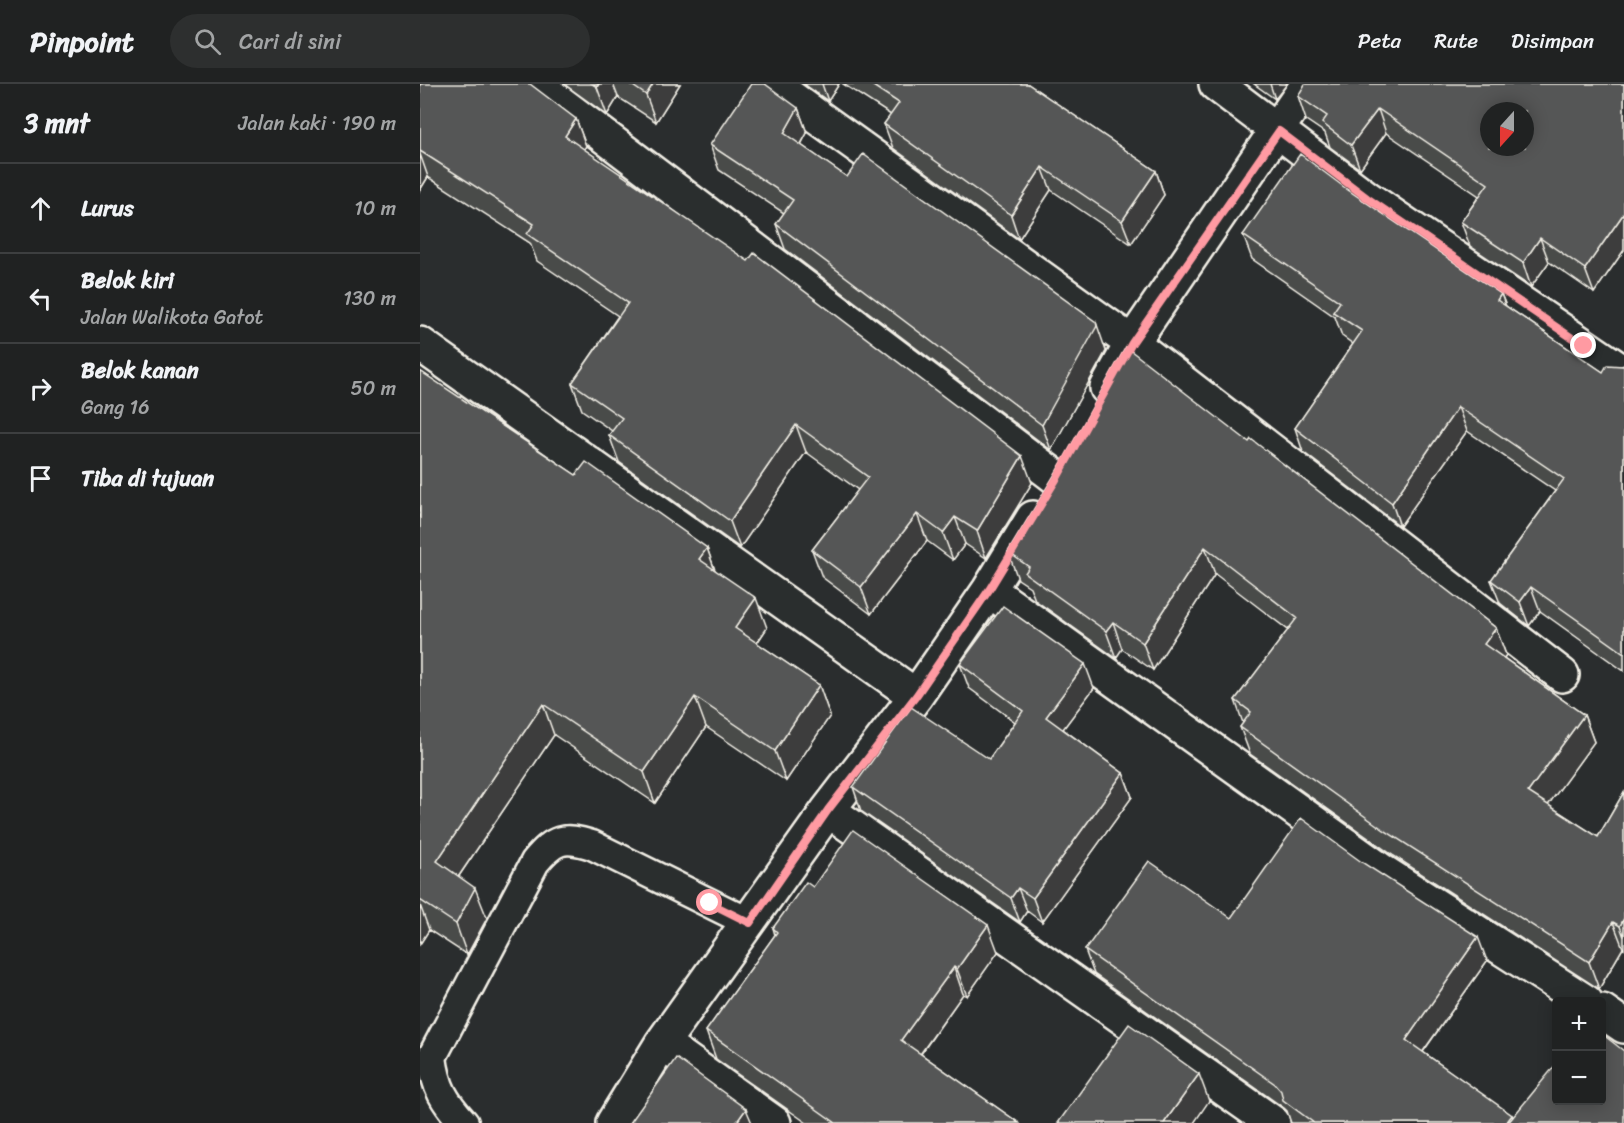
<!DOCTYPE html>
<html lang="id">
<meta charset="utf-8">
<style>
body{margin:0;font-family:Sriracha,sans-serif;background:#2d2f2f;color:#f1f3f6}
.controls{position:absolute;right:18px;bottom:18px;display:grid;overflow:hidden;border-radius:6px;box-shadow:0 3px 15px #0003}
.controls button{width:54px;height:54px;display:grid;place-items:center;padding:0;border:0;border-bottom:2px solid #3d3f40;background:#202222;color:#f1f3f6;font:30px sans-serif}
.compass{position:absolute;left:1060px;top:18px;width:54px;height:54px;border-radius:50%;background:#202222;box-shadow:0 3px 15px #0003;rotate:201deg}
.stop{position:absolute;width:18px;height:18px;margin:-14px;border:4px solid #ff9aa2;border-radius:50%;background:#fff}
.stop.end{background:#ff9aa2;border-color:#fff;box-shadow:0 2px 6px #0008}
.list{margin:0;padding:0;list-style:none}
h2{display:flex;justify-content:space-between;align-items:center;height:78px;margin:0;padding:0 24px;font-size:26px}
h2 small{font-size:20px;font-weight:400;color:#a2a4a5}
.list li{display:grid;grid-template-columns:39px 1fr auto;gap:18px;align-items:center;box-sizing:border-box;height:90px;padding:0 24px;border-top:2px solid #3d3f40}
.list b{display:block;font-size:22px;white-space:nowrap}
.list p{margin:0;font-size:20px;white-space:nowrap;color:#a2a4a5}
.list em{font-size:20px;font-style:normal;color:#a2a4a5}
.icon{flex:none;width:33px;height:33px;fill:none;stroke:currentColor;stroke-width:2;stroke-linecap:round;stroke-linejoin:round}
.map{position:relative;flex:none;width:1204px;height:1039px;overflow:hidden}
header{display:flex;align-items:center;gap:36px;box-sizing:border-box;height:84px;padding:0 30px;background:#202222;border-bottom:2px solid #3d3f40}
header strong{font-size:28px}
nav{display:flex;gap:33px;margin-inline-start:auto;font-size:21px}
.search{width:420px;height:54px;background:#2d2f2f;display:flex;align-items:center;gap:15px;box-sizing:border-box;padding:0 21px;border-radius:33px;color:#a2a4a5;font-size:22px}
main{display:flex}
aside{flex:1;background:#202222}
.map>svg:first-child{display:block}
</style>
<header>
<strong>Pinpoint</strong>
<div class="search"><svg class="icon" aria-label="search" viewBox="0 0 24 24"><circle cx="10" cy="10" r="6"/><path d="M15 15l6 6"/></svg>Cari di sini</div>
<nav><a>Peta</a><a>Rute</a><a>Disimpan</a></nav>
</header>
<main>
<aside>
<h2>3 mnt<small>Jalan kaki · 190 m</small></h2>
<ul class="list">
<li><svg class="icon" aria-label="ahead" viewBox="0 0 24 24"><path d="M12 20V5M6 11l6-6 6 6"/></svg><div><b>Lurus</b></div><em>10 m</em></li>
<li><svg class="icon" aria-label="left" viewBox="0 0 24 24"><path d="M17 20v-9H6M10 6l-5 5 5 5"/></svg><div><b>Belok kiri</b><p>Jalan Walikota Gatot</p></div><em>130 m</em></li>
<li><svg class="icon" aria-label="right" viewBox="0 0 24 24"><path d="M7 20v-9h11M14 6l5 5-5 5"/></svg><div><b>Belok kanan</b><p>Gang 16</p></div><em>50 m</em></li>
<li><svg class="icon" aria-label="arrive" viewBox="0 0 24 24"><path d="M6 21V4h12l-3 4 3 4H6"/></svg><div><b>Tiba di tujuan</b></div></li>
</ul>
</aside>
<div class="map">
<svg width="1204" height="1039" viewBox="0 0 1204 1039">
<rect width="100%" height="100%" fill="#2a2d2e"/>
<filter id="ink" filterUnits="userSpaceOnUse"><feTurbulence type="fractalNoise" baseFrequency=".0167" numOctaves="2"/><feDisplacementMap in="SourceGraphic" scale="12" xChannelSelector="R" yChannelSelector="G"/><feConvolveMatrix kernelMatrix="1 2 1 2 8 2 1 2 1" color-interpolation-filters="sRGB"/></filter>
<g filter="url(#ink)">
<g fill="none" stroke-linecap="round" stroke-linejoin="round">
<defs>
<path id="lane" d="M44 1039C24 1017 16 1004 12 973L115 778C134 755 143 752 172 761L330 839"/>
<path id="street" d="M115 0 637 394
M352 0 712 259 1142 591
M796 0 947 114 1204 289
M0 260 496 612
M687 304 712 259 888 0
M569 506 963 788 1166 918
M408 726 853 1039
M1182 927 1204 942
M242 959 354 1039
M193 1039 242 959 408 726 496 612 569 506 613 434"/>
</defs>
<use href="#lane" stroke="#f4f1e8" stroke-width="33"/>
<use href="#street" stroke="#f4f1e8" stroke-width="38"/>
<use href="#lane" stroke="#2a2d2e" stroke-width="28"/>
<use href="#street" stroke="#2a2d2e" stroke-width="33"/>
</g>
<path fill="#494b4a" stroke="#f4f1e8" stroke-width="1.5" d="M0 0 156 35 166 62 164 65 612 399 566 474 545 460 533 476 507 457 451 530 402 493 392 466 438 406 386 368 320 464 199 378 189 351 192 347 162 326 152 299 198 232 117 177 110 159 8 93 0 106Z
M144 0H260L236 38 198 13 187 31Z
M384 0H419L408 17Z
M423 0H608L736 87 744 111 711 160 631 106 599 155 473 64 464 40 471 31Z
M834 0H867L855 15Z
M1204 0V166L1174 209 1129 178 1111 203 1050 162 1041 138 1059 112 966 49 940 85 910 63 905 49 886 36 878 12Z
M378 24 387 49 381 61 427 93 685 263 686 267 631 366 365 165 356 140 364 129 299 86 290 61Z
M928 106 1081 210 1086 222 1183 288 1204 281V587L1120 527 1109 542 1080 519 1071 496 1135 407 1047 347 980 442 883 368 875 344 933 260 922 252 915 233 832 175 823 151Z
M0 287 156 391 287 464 295 486 347 544 337 559 399 601 410 632 366 697 286 643 235 719 134 651 39 792 67 834 47 871 9 846 0 860Z
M829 358 1076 544 1086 571 1084 574 1164 631 1174 658 1128 721 1178 753 1204 708V865L1203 864 1179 905 974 772 830 670 820 643 823 639 815 616 868 546 795 490 733 586 702 565 696 574 615 516 610 503 598 495 588 468Z
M540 580 674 604 643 645 703 689 712 713 622 838 607 827 600 838 441 727 433 703 569 675 595 638 549 604Z
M393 803 578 868 547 912 543 910 501 970 599 1039H387L296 975 286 947 355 851 353 844Z
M811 834 1067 877 1003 968 1093 1033 1204 1039H871L867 1027 864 1024 674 890 665 866Z"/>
<path fill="#3c3d3c" stroke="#f4f1e8" stroke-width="1.5" d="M179 0H193L198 13 187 31 177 3Z
M233 0H260L236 38 226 11Z
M402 0H419L408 17Z
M850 0H867L855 15Z
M378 24 387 49 373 74 364 49Z
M958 25 966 49 940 85 931 61Z
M156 35 166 62 155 79 145 52Z
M0 70 8 93 0 106Z
M622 83 631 106 599 155 591 131Z
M736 87 744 111 711 160 702 137Z
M1204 129V166L1174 209 1165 185Z
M1120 154 1129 178 1111 203 1103 179Z
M1081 210 1090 234 1077 216Z
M676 238 686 267 631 366 622 341Z
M1038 323 1047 347 980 442 972 419Z
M376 341 386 368 320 464 310 437Z
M602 372 612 399 566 474 557 447Z
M497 430 507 457 451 530 441 503Z
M535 433 545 460 533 476 523 449Z
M785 463 795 490 733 586 723 559Z
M287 464 298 495 279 475Z
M1111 503 1120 527 1109 542 1100 518Z
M336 514 347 544 326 575 315 544Z
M693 538 702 565 696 574 686 547Z
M1076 544 1086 571 1074 587 1064 560Z
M665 580 674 604 634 657 626 633Z
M399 601 410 632 366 697 355 667Z
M275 613 286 643 235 719 224 688Z
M123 620 134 651 28 808 17 777Z
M1164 631 1174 658 1118 735 1108 708Z
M703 689 712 713 622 838 613 814Z
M55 804 67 834 47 871 36 840Z
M598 804 607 827 600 838 591 814Z
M0 821 9 846 0 860Z
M1204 834V853L1200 842Z
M1193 838 1203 864 1179 905 1169 878Z
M568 841 578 868 547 912 537 885Z
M1058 853 1067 877 994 980 986 956Z
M534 883 543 910 491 983 481 956Z
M779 990 789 1017 774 1039H744Z
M326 1025 332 1039H316Z
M1092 1031 1095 1039H1086Z"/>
<path fill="#555756" stroke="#f4f1e8" stroke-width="1.5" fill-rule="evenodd" d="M0 0H110L156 35 145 52 328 177 334 169 602 372 557 447 535 433 523 449 497 430 441 503 392 466 448 393 376 341 310 437 189 351 202 334 152 299 208 219 107 150 114 140 0 67Z
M172 0H179L177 3Z
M210 0H233L226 11Z
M331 0H345L378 24 364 49 427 93 443 70 676 238 677 242 622 341 356 140 373 116 290 61Z
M450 0H608L736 87 702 137 622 83 591 131 464 40 479 19Z
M885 0H1204V129L1165 185 1120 154 1103 179 1041 138 1068 100 958 25 931 61 902 39 907 32 878 12ZM1069 27H1105V63H1069Z
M880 70 928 106 1081 210 1077 216 1183 288 1187 281 1203 282 1204 281V569L1111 503 1100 518 1071 496 1144 395 1038 323 972 419 875 344 942 247 913 228 920 218 823 151Z
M706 263 829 358 831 355 1076 544 1064 560 1164 631 1108 708 1178 753 1204 708V834L1200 842 1193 838 1169 878 964 746 820 643 831 628 815 616 877 534 785 463 723 559 693 538 686 547 605 489 609 483 588 468 643 377Z
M0 287 156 391 166 378 287 464 279 475 336 514 315 544 399 601 355 667 275 613 224 688 123 620 17 777 55 804 36 840 0 816Z
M583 522 665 580 626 633 703 689 613 814 598 804 591 814 433 703 491 623 569 675 603 627 540 580Z
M881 734 943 779 1058 853 986 956 1092 1031 1086 1039H894L863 1016 861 1007 855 1000 665 866 729 777 811 834Z
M433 746 568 841 537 885 534 883 481 956 599 1039H416L286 947 357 848 353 844 386 798 393 803Z
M709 940 779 990 744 1039H638Z
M1182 950 1204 967V1039H1088L1137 979V1017H1182Z
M256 974 326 1025 316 1039H210Z"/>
</g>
<g fill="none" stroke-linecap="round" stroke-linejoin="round" filter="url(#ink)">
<path stroke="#ff9aa2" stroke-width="8" d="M290 819 330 839 408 726 496 612 569 506 637 394 712 259 859 47 947 114 1164 262"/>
</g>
</svg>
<div class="controls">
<button>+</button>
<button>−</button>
</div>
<svg class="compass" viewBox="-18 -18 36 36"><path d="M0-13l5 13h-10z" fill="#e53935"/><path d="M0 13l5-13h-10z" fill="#a2a4a5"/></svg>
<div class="stop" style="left:290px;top:819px"></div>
<div class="stop end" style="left:1164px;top:262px"></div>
</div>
</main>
